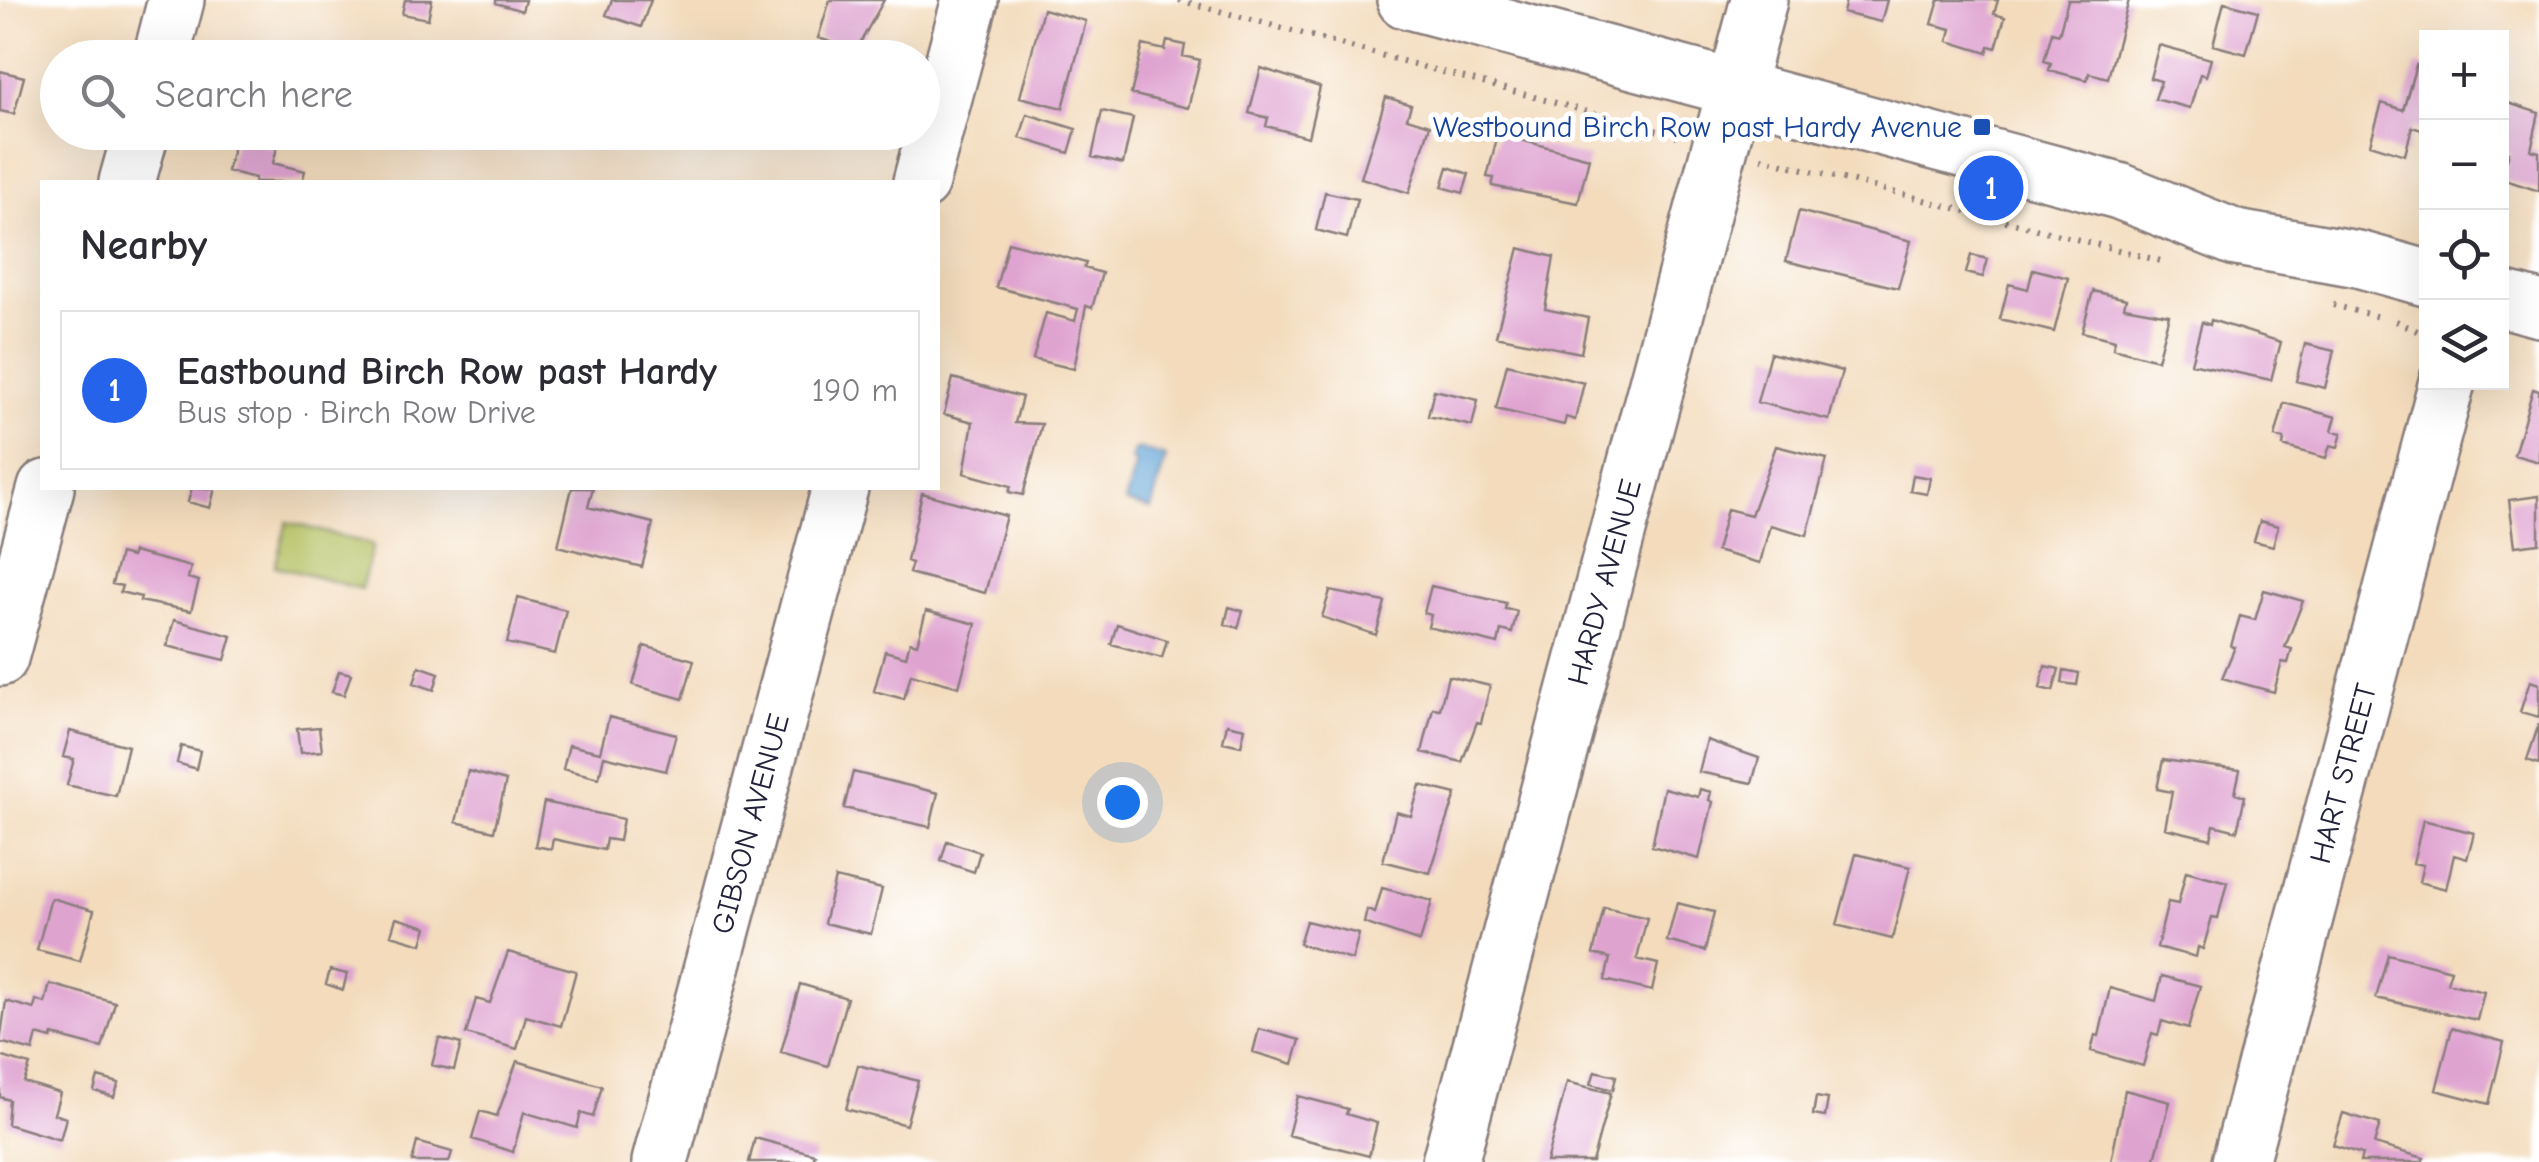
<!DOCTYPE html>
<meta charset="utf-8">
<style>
body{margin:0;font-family:"Comic Neue",sans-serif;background:#f7f7f7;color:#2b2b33}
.controls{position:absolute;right:30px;top:30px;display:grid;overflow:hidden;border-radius:0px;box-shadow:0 10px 40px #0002}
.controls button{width:90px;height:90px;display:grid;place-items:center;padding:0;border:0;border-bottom:2px solid #e1e1e2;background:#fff;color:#2b2b33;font:50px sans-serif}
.you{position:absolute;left:1122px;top:802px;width:35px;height:35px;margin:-25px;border:8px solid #fff;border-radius:50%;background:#1a73e8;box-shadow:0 0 0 15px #1a73e833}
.badge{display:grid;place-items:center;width:65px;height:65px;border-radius:50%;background:#2563eb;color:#fff;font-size:32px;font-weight:700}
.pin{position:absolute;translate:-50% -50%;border:5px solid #fff;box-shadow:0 2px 10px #0006}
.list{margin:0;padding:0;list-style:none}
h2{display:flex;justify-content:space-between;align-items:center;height:130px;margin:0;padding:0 40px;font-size:42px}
h2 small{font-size:32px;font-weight:400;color:#7c7c81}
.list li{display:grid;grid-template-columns:65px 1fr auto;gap:30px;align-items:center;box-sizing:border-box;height:160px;margin:0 20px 20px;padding:0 20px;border:2px solid #e1e1e2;border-radius:0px}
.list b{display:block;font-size:38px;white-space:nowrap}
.list p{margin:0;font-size:32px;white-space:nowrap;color:#7c7c81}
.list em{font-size:32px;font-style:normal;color:#7c7c81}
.icon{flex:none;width:55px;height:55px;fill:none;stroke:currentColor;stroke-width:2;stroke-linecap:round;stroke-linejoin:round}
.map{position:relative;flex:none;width:2539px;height:1162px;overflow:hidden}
.search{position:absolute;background:#fff;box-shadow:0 10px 40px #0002;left:40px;top:40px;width:900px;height:110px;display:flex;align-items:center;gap:25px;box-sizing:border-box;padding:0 35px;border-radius:55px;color:#7c7c81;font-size:38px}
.panel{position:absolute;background:#fff;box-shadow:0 10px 40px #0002;left:40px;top:180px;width:900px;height:310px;border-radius:0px}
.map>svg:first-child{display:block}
</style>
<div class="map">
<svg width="2539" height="1162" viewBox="0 0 2539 1162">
<rect width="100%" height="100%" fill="#fff"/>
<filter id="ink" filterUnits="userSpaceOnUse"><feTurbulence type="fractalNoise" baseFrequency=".01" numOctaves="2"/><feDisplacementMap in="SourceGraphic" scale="20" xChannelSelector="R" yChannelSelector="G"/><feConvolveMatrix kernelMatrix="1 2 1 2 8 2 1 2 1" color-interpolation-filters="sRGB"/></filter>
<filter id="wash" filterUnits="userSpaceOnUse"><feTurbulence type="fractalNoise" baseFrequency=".0048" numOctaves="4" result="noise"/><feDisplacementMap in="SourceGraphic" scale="40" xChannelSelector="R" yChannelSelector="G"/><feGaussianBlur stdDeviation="2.25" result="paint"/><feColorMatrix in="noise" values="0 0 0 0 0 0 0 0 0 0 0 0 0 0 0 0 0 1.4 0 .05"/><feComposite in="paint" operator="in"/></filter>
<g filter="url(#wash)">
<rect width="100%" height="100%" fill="#f3dbbc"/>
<path fill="#b5c163" stroke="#6c724f" stroke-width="2.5" d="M287 522 373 545 361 589 275 566Z"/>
<path fill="#60a3d5" stroke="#416288" stroke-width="2.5" d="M1139 449 1166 457 1151 509 1125 502 1136 463 1131 461 1134 451Z"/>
<g id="blocks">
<path fill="#dfa3d0" d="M405 0H432L428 19 402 14Z
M496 0H525L522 11 496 3Z
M612 0H651L641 27 606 15Z
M830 0H884L856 50 818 38Z
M1846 0H1887L1881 22 1843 13Z
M1939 0H1998L1994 14 2005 17 1996 48 1989 46 1987 53 1948 41 1951 29 1932 24Z
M2068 0H2129L2108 78 2089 73 2087 80 2049 70 2051 63 2044 61 2052 32 2059 34Z
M2224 2 2258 11 2246 54 2213 45Z
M1043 9 1086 21 1063 108 1020 97Z
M1167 41 1185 45 1183 56 1200 60 1188 108 1131 94 1143 45 1165 50Z
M2159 45 2211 59 2206 76 2200 74 2190 108 2155 99 2161 81 2150 78Z
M2416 65 2426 68V131L2412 127 2405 155 2370 144 2382 103 2403 110Z
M1261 68 1320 87 1308 137 1266 126 1268 118 1249 113Z
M0 71 24 77 14 114 0 111Z
M1386 97 1411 105 1407 118 1430 125 1409 193 1361 178Z
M2502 101 2539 113 2531 150 2539 152V191L2502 179 2509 152 2502 149Z
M1102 111 1133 118 1123 164 1092 157Z
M1027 114 1076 129 1069 153 1020 138Z
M1498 134 1589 158 1578 203 1492 186 1494 178 1487 177Z
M236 137 277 148 273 163 305 171 302 182H254L255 178 227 171Z
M1448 167 1469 174 1463 193 1442 187Z
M1325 192 1357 199 1347 238 1316 230Z
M1799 211 1911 241 1898 288 1786 261Z
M1008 242 1086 263 1084 268 1102 273 1092 308 1086 306 1074 369 1033 359 1046 313 1075 321 1078 309 996 287Z
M1519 248 1554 257 1545 309 1588 318 1581 353 1496 336Z
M1971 255 1988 259 1983 277 1966 273Z
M2033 269 2068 278 2054 332 2000 319 2009 284 2028 289Z
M2093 291 2126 299 2124 307 2169 315 2157 360 2113 348 2115 340 2082 332Z
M2211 320 2281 342 2271 380 2191 363 2202 322 2210 325Z
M2305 344 2334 351 2325 388 2296 381Z
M1770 353 1842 371 1829 420 1757 402Z
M1507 364 1584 383 1575 420 1566 417 1564 425 1496 409Z
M953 378 1022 397 1015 423 1042 424 1023 495 1009 492 1011 486 964 473 973 422 944 414Z
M2533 389 2539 391V462L2514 455Z
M1434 390 1478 400 1472 426 1428 416Z
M2284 403 2336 417 2332 431 2342 433 2338 447 2330 445 2326 458 2283 446 2284 439 2275 437Z
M1776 446 1827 459 1807 535 1770 525 1760 563 1716 551 1727 509 1751 515Z
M1913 475 1930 478 1927 494 1910 491Z
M192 488H215L210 508 188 502Z
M572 488H593L588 507 653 523 642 567 558 546Z
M922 493 1006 516 985 593 909 573 912 563 907 561Z
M2539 496V543L2515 546 2509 500Z
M2260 521 2278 526 2273 546 2254 541Z
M133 552 191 567 188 578 199 581 191 611 140 601 141 597 120 592 122 586 112 584 120 554 131 557Z
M1431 586 1506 603 1505 609 1517 611 1512 633 1501 630 1498 644 1428 627 1431 615 1424 613Z
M2264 590 2303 601 2285 647 2292 649 2288 663 2282 662 2274 692 2222 678 2235 647 2231 646 2240 616 2255 620Z
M1330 591 1385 602 1376 635 1322 617Z
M518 598 566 610 555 654 507 643Z
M1229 607 1243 611 1238 628 1225 624Z
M926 611 976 624 959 687 911 674 904 699 874 691 885 651 906 657 910 642 917 644Z
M174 620 232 636 225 660 167 646Z
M1117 624 1167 640 1162 658 1111 644Z
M644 646 694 660 683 699 633 685Z
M419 666 439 673 434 690 414 683Z
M2045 666 2059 669 2053 691 2040 688Z
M2064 670 2079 673 2077 685 2062 683Z
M339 671 351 674 344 695 332 692Z
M1448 676 1490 686 1481 723 1477 722 1462 762 1422 752 1433 708 1440 709Z
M2530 681 2539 684V717L2520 712Z
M609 717 676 734 666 771 604 756 599 778 563 769 569 745 600 752Z
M1227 724 1245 728 1241 746 1223 742Z
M2539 724V764L2527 760Z
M319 727 322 751 300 753 297 729Z
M70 731 128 746 116 796 67 785 74 759 63 757Z
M1707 740 1759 758 1752 783 1699 772Z
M181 746 200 751 196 769 177 763Z
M2163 760 2240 770 2235 793 2245 796 2237 831 2214 825 2211 839 2165 828 2172 792 2157 789Z
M468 771 506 781 494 831 456 822Z
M853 772 938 793 930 827 844 808Z
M1420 785 1456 794 1430 873 1383 861 1396 812 1411 816Z
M1664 788 1698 797 1700 789 1711 792 1709 800 1713 802 1699 859 1652 846Z
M544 802 623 819 619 841 606 839 604 850 553 839 551 849 535 846Z
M2423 820 2474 833 2467 859 2454 855 2446 889 2419 882 2423 865 2413 863Z
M947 841 980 852 974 872 941 861Z
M1856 854 1910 867 1892 939 1837 925Z
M2186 871 2227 882 2218 918 2212 917 2203 949 2198 947 2196 957 2157 947 2168 902 2178 904Z
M835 878 882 889 871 934 824 923Z
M1382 888 1432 901 1420 942 1364 923 1367 910 1375 913Z
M51 898 94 910 80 961 37 950Z
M1677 903 1714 912 1705 951 1667 941Z
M1604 908 1647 918 1637 959 1658 964 1652 991 1605 980 1610 958 1593 954Z
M396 918 427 927 422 944 391 935Z
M1306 921 1359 934 1352 960 1299 944Z
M508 952 576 971 561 1026 526 1016 517 1049 466 1034 476 999 490 1003Z
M2388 954 2451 970 2447 983 2484 992 2477 1020 2376 998Z
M330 970 347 974 343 990 326 984Z
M2162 976 2200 986 2188 1029 2162 1021 2158 1035 2152 1033 2143 1066 2091 1051 2095 1035 2099 1036 2110 988 2156 1001Z
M50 984 115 1002 102 1048 53 1035 51 1039 37 1035 33 1051 0 1042 6 1001 34 1009 36 1000 45 1003Z
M800 984 847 998 828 1066 781 1052Z
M2452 1028 2504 1042 2489 1104 2436 1090Z
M1259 1029 1300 1040 1293 1064 1253 1052Z
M439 1038 461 1044 454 1070 432 1065Z
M0 1056 30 1065 24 1082 60 1093 54 1114 66 1118 60 1140 7 1124 9 1100 0 1097Z
M517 1061 602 1086 593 1117 581 1113 577 1128 524 1112 513 1152 472 1139 480 1111 497 1116Z
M858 1065 918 1081 906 1125 846 1109Z
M1595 1071 1616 1076 1613 1090 1591 1084Z
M98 1077 119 1083 114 1097 94 1091Z
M1567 1082 1611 1093 1592 1162H1546Z
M2125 1090 2170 1102 2154 1162H2111Z
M1298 1096 1348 1109 1346 1114 1377 1123 1369 1156 1288 1135Z
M1816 1097 1828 1099 1825 1117 1813 1115Z
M2343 1113 2380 1124 2374 1144 2424 1158 2422 1162H2360L2362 1154 2333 1145Z
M755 1138 815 1154 812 1162H749Z
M417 1142 452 1152 449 1162H412Z"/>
</g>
</g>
<g filter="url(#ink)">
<use href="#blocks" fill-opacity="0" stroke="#8a7e7c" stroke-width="2.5"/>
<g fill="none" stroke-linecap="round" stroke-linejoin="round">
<defs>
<g id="minor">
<path d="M1405 0 2119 191 2236 238 2358 259 2426 278"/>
<path d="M161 58 176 0"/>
<path d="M127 182 141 132"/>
<path d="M921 182 970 0"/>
<path d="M2502 299 2539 309"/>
<path d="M0 658 46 488"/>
<path id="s1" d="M660 1162 840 488"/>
<path id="s2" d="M1450 1162 1759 0"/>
<path id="s3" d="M2240 1162 2447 382"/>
</g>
</defs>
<use href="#minor" stroke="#8a7e7c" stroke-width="60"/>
<path stroke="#8a7e7c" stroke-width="6" stroke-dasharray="2.5 8" stroke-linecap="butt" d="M1179 0 1677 136
M1761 158 2161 261
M2333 305 2379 317
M2396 321 2426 335"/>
<use href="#minor" stroke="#fff" stroke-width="55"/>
</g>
</g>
<rect fill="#1a4fb4" stroke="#fff" stroke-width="4" x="1972" y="117" width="20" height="20" rx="5"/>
<g text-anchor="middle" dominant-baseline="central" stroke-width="10" stroke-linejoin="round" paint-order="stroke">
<g font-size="30" fill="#164399" stroke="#fff" text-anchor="end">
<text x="1962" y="127">Westbound Birch Row past Hardy Avenue</text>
</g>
<g font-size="30" fill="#22223b" stroke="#fff">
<text stroke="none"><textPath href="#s2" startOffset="600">HARDY AVENUE</textPath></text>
<text stroke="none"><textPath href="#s3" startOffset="402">HART STREET</textPath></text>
<text stroke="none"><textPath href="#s1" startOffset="350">GIBSON AVENUE</textPath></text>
</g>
</g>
</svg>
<div class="controls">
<button>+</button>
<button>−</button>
<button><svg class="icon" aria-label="locate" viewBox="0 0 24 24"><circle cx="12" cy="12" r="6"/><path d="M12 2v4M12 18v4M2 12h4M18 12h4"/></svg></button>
<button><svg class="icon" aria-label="layers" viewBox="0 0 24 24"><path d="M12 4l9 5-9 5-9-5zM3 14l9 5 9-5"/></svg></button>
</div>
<div class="you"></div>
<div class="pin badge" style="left:1991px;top:188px">1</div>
<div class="search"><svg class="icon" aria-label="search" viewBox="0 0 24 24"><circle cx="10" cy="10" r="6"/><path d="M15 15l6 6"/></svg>Search here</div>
<section class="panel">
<h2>Nearby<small></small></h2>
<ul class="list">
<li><span class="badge">1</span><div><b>Eastbound Birch Row past Hardy</b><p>Bus stop · Birch Row Drive</p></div><em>190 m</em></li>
</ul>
</section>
</div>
